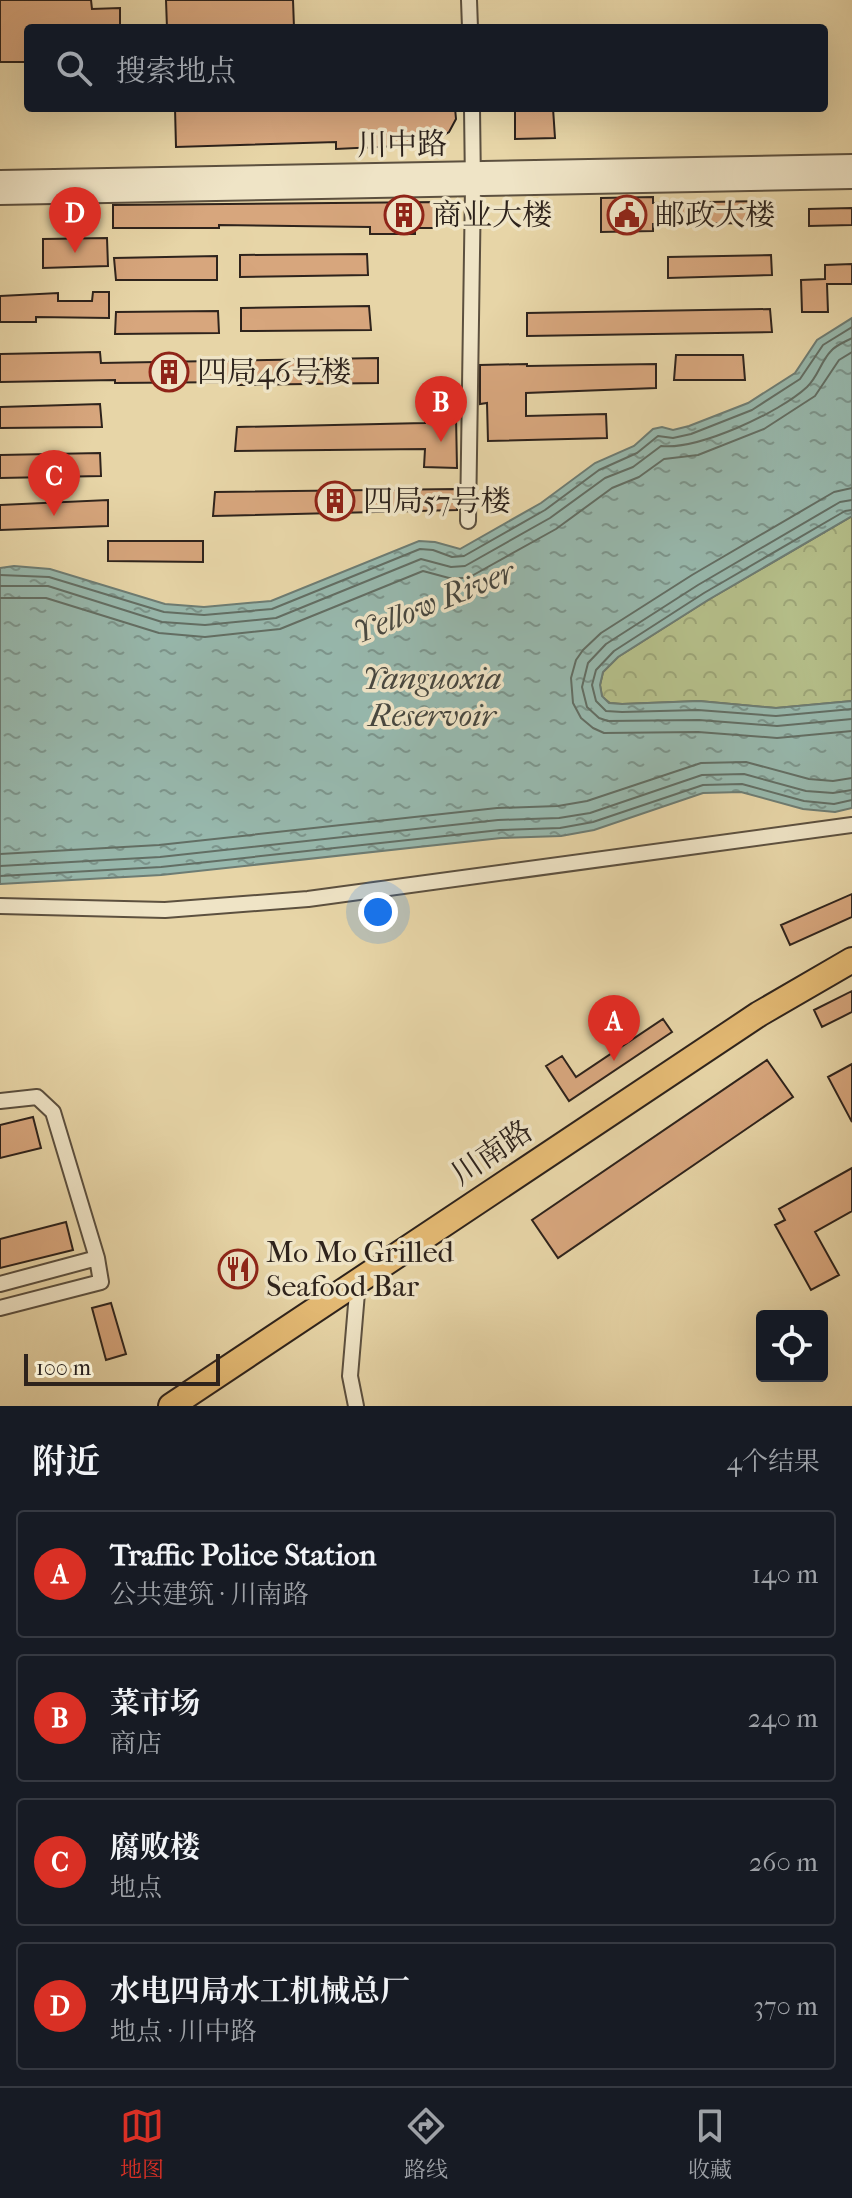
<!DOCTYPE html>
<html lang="zh">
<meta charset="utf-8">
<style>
body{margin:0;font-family:"IM FELL French Canon","Noto Serif SC",serif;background:#20242c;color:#f1f3f6}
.controls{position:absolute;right:24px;bottom:24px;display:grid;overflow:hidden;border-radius:8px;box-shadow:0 8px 32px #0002}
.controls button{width:72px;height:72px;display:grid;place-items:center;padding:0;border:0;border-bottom:2px solid #363941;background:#171b24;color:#f1f3f6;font:40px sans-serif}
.scale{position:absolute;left:24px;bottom:20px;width:196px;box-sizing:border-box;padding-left:8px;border:4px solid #2e231c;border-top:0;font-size:22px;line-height:28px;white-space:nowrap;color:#2e231c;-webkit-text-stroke:6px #efe4c6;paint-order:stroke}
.you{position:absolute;left:378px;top:912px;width:28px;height:28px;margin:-20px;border:6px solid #fff;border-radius:50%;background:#1a73e8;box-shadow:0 0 0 12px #1a73e833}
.badge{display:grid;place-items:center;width:52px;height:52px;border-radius:50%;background:#d93025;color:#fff;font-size:26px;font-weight:700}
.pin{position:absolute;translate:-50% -66px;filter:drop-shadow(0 2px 4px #0008)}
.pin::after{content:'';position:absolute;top:42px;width:28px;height:24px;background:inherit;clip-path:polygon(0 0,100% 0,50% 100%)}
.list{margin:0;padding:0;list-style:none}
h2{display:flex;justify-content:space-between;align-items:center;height:104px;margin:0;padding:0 32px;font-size:34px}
h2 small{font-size:26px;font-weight:400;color:#9ea1a6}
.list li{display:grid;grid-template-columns:52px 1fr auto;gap:24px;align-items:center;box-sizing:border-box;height:128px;margin:0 16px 16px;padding:0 16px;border:2px solid #363941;border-radius:8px}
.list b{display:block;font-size:30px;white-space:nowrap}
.list p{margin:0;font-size:26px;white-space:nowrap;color:#9ea1a6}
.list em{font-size:26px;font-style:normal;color:#9ea1a6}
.icon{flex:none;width:44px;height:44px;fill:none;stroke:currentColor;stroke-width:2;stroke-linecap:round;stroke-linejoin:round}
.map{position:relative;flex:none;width:852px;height:1406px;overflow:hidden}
.search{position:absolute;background:#171b24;box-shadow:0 8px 32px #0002;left:24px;right:24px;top:24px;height:88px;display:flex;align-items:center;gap:20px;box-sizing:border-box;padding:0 28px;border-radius:8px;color:#9ea1a6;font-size:30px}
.sheet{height:680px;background:#171b24}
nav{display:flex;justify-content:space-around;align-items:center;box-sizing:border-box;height:112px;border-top:2px solid #363941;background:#171b24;font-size:22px;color:#9ea1a6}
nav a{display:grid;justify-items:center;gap:4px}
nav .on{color:#d93025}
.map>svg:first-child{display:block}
</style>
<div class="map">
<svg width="852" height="1406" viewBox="0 0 852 1406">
<defs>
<pattern id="forest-crowns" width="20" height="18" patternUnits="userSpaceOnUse" patternTransform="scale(2)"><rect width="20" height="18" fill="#b4bd88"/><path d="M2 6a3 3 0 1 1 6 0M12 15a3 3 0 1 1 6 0" fill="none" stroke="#9ba275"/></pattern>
<pattern id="water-ripples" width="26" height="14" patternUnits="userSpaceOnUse" patternTransform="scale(2)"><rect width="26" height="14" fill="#97b8ad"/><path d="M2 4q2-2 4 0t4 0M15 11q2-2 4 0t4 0" fill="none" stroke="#7c958c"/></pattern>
</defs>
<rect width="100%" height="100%" fill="#e7d5a7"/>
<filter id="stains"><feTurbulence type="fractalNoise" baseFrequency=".0025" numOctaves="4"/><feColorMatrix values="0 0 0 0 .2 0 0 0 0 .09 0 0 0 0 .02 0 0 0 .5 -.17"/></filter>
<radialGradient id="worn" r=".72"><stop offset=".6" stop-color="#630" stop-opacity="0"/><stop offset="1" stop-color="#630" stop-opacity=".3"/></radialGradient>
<path fill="url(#forest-crowns)" stroke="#717052" stroke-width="2" d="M852 516V701L776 708 699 701 622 704 610 703 602 697 600 685 603 672 618 657 708 600Z"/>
<path fill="url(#water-ripples)" stroke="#6d7c73" stroke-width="2" d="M852 318V516L708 600 618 657 603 672 600 685 602 696 609 703 622 704 699 701 776 708 852 701V808L835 812 803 809 741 792 703 793 594 830 561 836 501 838 161 875 0 884V568L14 566 50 569 165 604 204 607 271 601 419 541 435 542 460 549 541 503 595 463 634 446 653 429 662 427 673 430 689 426 748 403 795 373 817 340Z"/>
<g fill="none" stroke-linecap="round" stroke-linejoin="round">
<path stroke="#626e64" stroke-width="2" d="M852 488 834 492 692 575 601 633 583 650 576 660 571 678 573 703 581 718 593 728 604 733 698 732 777 738 852 731
M852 500 840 502 698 585 606 644 588 663 582 687 587 707 599 718 608 721 699 720 777 726 852 719
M852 510 845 511 704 593 614 651 596 670 592 685 596 701 606 711 622 712 698 710 776 716 852 709
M0 575 49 577 164 612 204 615 272 609 420 549 433 550 452 557 464 556 545 510 599 470 637 453 658 436 673 438 691 434 752 410 800 379 823 345 852 327
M0 586H48L162 622 205 625 276 618 421 559 451 567 465 566 550 518 605 478 633 467 661 446C698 450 779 413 807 387 818 377 821 361 831 351 836 345 845 342 852 338
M0 598H46L159 633 205 637 280 629 423 571 449 578H468L556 529 612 488 639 477 664 459 698 455 764 429 815 396 839 360 852 352
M0 854 159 845 497 808 558 806 587 801 701 763 746 762 809 779 833 781 852 778
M0 866 160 857 498 820 559 818 590 813 702 775 744 774 806 791 833 793 852 790
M0 876 161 867 500 830 560 828 593 822 703 785 742 784 804 801 834 804 852 800"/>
</g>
<path fill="#d7a67d" stroke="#2e231c" stroke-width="2" d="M0 0H91L92 9 120 8V28H28V62H0Z
M166 0H293L294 28H167Z
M175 108H455L456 119 449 132 431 143 419 145 336 149V142L176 147Z
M515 108H553L555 138 515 139Z
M653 197V203L769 201 770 223 653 224V231L601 232V198Z
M438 202V228H415V234H370V227L219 225V228H113V205Z
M852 208V225L809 226V209Z
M107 238 108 266 43 268V239Z
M367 254 368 275 240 277V255Z
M771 255 772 275 668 278V257Z
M217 256V280H116L114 258Z
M852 264V284H827L828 312H802L801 280 825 279V265Z
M93 292H109V318L36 317V322H0V296L58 293V301H92Z
M369 306 371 330 241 331V308Z
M770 309 772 332 527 336V313Z
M218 311 219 333 115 334 116 312Z
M100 352 101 363 378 358V383L238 385V382L115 383V380L0 382V354Z
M676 355H743L745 380H674Z
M527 364V366L656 364V388L526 393V416L606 414 607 438 488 441 487 403 480 404V365Z
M100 404 102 427 0 428V407Z
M425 416H456L457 468 424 467 425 449 235 451 237 427 425 423Z
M100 453 101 476 0 478V455Z
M456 489 457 510 213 516 215 492Z
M108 500V526L0 530V505Z
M108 541H203V562L108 561Z
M852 894V917L790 945 781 925Z
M852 991V1012L822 1027 814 1010Z
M663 1019 672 1032 569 1101 546 1066 562 1056 576 1077Z
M767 1060 793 1097 558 1258 532 1220Z
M852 1064V1122L828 1077Z
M33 1117 41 1148 0 1158V1125Z
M852 1168V1211L815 1232 839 1275 811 1290 775 1225 785 1220 779 1209Z
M66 1222 73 1250 0 1268V1239Z
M111 1303 126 1354 106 1360 92 1308Z"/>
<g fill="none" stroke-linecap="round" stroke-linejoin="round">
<defs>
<path id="minor" d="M469 0 470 28
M468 521 473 186 472 108
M0 906 165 910 308 899 852 825
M0 1101 37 1097 53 1112 97 1258 101 1282 0 1308
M0 1284 97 1258
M356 1406 350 1376 358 1281"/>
<path id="tertiary" d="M0 180 852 164
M0 195 852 179"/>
<path id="primary" d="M171 1406 759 1014 852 960"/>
</defs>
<use href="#minor" stroke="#5c503f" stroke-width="18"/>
<use href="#tertiary" stroke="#5c503f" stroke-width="22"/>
<use href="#primary" stroke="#2e231c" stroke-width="28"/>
<use href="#minor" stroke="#efe4c6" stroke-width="14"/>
<use href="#tertiary" stroke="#efe4c6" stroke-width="18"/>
<use href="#primary" stroke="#e4ba74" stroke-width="24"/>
</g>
<defs>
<symbol id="building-ring" viewBox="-11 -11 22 22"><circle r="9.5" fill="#efe4c6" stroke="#8f2418" stroke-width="1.5"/><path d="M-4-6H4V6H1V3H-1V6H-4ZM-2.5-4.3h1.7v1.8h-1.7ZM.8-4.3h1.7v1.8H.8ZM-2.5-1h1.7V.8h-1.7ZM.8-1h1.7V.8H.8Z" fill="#8f2418"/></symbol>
<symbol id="civic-ring" viewBox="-11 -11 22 22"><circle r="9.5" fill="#efe4c6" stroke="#8f2418" stroke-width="1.5"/><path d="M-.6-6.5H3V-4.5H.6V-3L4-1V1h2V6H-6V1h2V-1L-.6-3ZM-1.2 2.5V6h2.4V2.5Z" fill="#8f2418"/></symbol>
<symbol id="restaurant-ring" viewBox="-11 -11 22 22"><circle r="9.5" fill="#efe4c6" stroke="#8f2418" stroke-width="1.5"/><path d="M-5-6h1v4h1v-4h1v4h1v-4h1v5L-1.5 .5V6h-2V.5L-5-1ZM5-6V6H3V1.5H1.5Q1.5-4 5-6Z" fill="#8f2418"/></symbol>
</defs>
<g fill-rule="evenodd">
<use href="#building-ring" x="382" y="193" width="44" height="44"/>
<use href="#civic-ring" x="605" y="193" width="44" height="44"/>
<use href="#building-ring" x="147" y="350" width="44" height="44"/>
<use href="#building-ring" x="313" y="479" width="44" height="44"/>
<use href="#restaurant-ring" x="216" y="1247" width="44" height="44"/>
</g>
<g text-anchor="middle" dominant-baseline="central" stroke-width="7" stroke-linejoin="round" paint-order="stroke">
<g font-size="30" fill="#2e231c" stroke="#efe4c6">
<text transform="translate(402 145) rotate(-1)">川中路</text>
<text transform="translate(492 1153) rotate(-34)">川南路</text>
</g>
<g font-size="30" fill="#2e231c" stroke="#efe4c6" text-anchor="start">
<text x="432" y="215">商业大楼</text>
<text x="655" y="215">邮政大楼</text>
<text x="197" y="372">四局46号楼</text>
<text x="363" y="501">四局57号楼</text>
<text x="266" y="1252">Mo Mo Grilled<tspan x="266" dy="34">Seafood Bar</tspan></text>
</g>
<g font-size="32" font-style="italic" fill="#484840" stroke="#efe4c6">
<text transform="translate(434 602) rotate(-22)">Yellow River</text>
<text x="432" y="678">Yanguoxia<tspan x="432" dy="37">Reservoir</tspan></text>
</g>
</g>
<rect width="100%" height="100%" filter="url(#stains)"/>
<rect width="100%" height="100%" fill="url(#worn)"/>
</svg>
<div class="controls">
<button><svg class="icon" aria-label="locate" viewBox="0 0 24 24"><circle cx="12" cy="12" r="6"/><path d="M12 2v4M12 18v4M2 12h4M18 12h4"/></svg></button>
</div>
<div class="scale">100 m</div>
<div class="you"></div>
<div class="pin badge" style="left:614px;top:1061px">A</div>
<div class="pin badge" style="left:441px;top:442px">B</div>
<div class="pin badge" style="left:54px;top:516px">C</div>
<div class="pin badge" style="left:75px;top:253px">D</div>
<div class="search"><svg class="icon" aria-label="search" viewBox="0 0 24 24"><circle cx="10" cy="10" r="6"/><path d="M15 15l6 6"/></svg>搜索地点</div>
</div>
<section class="sheet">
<h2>附近<small>4个结果</small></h2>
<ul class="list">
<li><span class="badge">A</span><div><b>Traffic Police Station</b><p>公共建筑 · 川南路</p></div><em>140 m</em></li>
<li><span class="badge">B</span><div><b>菜市场</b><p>商店</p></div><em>240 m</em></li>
<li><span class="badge">C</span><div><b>腐败楼</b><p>地点</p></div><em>260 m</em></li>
<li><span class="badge">D</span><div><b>水电四局水工机械总厂</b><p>地点 · 川中路</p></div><em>370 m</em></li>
</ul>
</section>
<nav>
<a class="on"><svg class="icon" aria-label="map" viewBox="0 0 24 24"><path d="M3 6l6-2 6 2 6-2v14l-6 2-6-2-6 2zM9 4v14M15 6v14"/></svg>地图</a>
<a><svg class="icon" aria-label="directions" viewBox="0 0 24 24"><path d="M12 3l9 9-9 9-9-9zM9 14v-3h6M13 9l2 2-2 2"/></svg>路线</a>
<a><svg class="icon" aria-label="saved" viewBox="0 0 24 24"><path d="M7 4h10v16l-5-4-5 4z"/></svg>收藏</a>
</nav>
